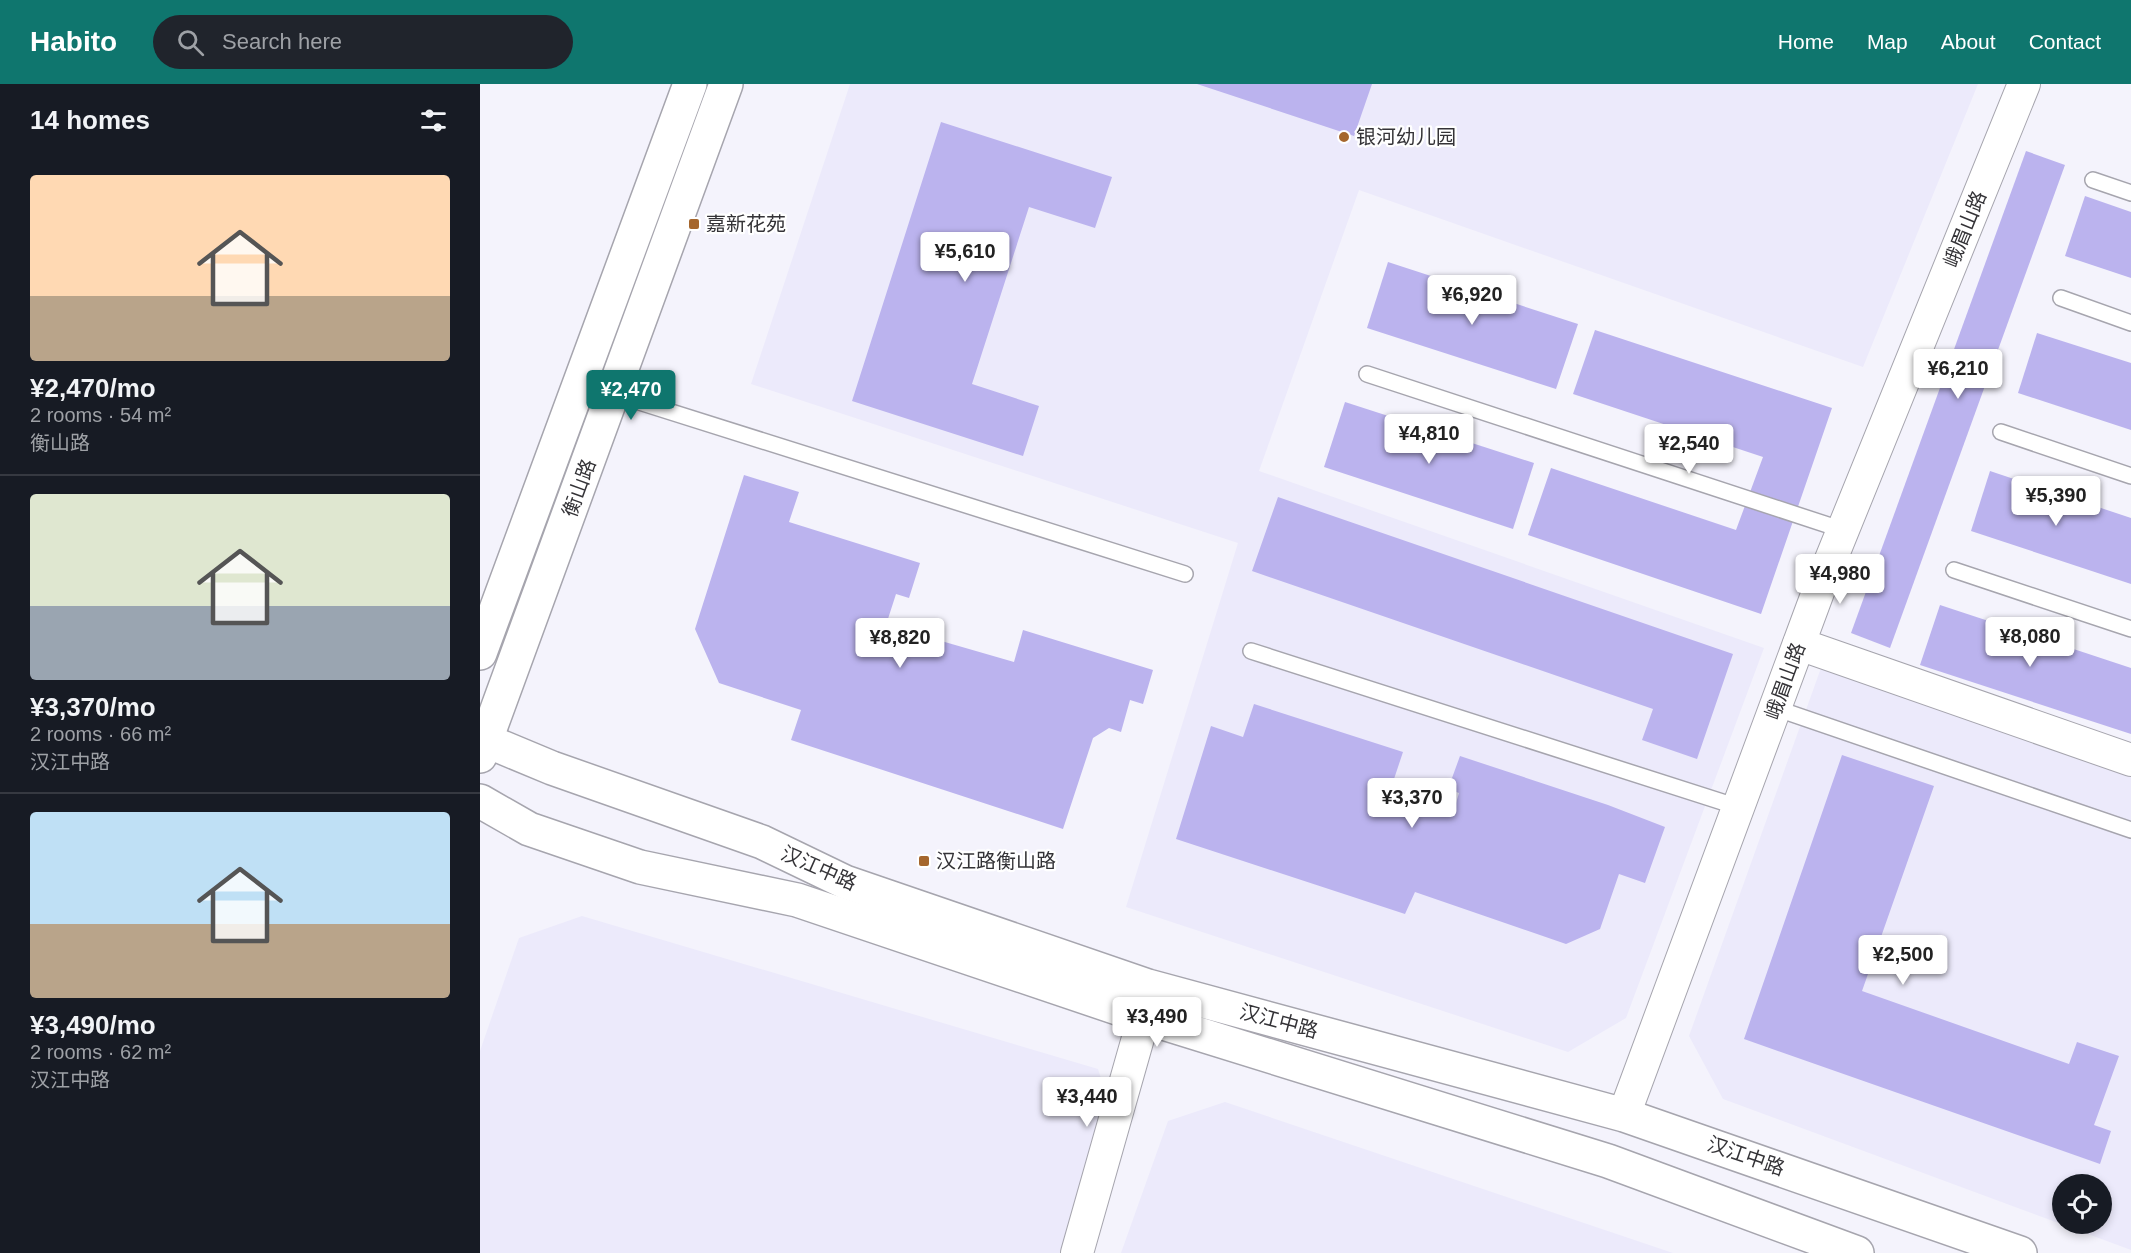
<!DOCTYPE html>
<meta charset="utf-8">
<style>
:root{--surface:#171b24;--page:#20242c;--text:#f1f3f6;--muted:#9ea1a6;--line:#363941;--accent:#0f766e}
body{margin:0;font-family:Arial,"Noto Sans SC",sans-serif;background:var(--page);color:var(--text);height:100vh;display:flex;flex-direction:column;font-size:22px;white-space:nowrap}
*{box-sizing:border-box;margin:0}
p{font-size:20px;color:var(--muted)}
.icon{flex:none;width:33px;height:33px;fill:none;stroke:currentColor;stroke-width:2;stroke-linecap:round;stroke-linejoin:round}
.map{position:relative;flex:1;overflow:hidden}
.drawer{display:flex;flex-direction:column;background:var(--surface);width:480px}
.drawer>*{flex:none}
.buttons{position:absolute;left:1572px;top:1090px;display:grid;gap:12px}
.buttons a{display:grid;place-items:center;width:60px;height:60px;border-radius:50%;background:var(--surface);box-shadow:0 3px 9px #0003;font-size:30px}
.price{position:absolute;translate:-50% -51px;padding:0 14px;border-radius:6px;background:#fff;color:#222;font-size:20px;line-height:39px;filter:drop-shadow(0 2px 3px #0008)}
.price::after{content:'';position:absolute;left:50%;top:36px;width:18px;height:14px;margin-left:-9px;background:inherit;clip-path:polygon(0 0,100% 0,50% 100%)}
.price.current{background:var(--accent);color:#fff}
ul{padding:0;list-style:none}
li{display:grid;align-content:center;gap:12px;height:318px;padding:0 30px}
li+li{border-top:2px solid var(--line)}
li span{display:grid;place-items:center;height:186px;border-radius:6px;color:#555}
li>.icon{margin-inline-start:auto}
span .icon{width:108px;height:108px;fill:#fffc;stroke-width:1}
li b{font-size:26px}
h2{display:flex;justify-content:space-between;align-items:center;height:72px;padding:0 30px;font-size:26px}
header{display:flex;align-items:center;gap:36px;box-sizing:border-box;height:84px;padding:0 30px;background:var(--accent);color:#fff}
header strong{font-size:28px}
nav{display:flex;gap:33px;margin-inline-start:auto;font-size:21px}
.search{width:420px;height:54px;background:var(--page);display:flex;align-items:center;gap:15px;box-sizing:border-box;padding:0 21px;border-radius:33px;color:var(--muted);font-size:22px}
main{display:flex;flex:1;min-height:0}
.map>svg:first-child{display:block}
.built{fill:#eceafb;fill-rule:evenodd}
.building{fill:#bbb3ee}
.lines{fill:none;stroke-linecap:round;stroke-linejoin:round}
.service-casing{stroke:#a6a5ae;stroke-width:18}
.minor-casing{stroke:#a6a5ae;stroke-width:34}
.tertiary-casing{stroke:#a6a5ae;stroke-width:36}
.secondary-casing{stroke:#a6a5ae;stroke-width:36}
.service{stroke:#fff;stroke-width:15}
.minor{stroke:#fff;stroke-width:32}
.tertiary{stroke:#fff;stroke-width:33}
.secondary{stroke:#fff;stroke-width:33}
.poi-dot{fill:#a5662d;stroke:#fff;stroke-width:2}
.labels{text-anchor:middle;stroke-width:4.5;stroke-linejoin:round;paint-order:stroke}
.poi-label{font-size:20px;fill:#343337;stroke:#fff;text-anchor:start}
.street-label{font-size:20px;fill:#343337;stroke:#fff}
</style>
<header>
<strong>Habito</strong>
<div class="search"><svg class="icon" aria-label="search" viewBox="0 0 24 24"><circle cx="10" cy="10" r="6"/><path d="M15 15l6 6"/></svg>Search here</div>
<nav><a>Home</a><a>Map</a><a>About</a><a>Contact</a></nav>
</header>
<main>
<section class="drawer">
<h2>14 homes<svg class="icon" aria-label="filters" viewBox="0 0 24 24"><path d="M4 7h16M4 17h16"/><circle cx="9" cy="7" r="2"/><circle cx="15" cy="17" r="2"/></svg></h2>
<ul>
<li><span style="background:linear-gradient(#ffd9b3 65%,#b9a48a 0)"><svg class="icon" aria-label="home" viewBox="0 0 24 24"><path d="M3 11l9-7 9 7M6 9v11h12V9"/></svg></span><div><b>¥2,470/mo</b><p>2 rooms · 54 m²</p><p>衡山路</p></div></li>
<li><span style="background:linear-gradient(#dfe7d0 60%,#9aa5b1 0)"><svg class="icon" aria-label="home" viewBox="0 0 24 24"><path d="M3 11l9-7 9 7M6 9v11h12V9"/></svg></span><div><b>¥3,370/mo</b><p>2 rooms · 66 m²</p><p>汉江中路</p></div></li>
<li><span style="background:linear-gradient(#bfe0f5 60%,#b9a48a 0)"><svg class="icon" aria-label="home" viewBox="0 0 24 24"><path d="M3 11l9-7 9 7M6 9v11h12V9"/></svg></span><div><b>¥3,490/mo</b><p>2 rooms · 62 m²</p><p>汉江中路</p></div></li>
</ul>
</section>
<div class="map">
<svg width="1651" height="1169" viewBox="0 0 1651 1169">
<rect width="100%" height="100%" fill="#f4f3fc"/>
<g class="built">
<polygon points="370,0 1498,0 1383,283 879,106 779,387 1284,564 1146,934 1088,968 646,823 758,459 271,300"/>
<path d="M1341,584L1651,689V1166L1243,1015L1209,952ZM1582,1101H1622V1140H1582Z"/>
<polygon points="102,832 618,985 631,1026 583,1169 0,1169 0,967 39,854"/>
<polygon points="745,1018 1193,1169 641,1169 688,1037"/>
</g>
<g class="building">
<polygon points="717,0 892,0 874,52"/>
<polygon points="461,38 632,93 615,144 549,123 492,300 559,322 543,372 372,317"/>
<polygon points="1546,67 1585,81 1410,564 1371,549"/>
<polygon points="1605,112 1651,128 1651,194 1585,172"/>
<polygon points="908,178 1098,240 1076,305 887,244"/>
<polygon points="1115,246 1352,324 1281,530 1048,451 1071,384 1256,446 1283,373 1093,310"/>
<polygon points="1557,249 1651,279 1651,346 1538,309"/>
<polygon points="865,318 1054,379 1033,445 844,383"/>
<polygon points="1510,387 1651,434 1651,500 1491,447"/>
<polygon points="264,391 319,408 309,438 440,479 429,514 416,510 406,541 534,578 543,546 673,586 663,620 650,616 641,648 629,644 613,654 583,745 311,656 321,626 239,599 215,545"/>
<polygon points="798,413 1253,570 1217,675 1162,656 1173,625 772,487"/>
<polygon points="1460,521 1651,584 1651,650 1440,581"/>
<polygon points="774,620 923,668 911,704 974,726 979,709 968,705 980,672 1128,721 1185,743 1165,799 1139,790 1120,845 1086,860 935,808 925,830 696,755 731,642 763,653"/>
<polygon points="1362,671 1454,702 1382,907 1589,980 1597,958 1639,972 1614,1041 1631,1047 1620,1080 1264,955"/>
</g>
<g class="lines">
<g class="service-casing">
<g id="service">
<polyline points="1613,96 1651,109"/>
<polyline points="1581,214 1651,239"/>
<polyline points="887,290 1363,446"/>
<polyline points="134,310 705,490"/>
<polyline points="1521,348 1651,392"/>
<polyline points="1474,486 1651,545"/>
<polyline points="771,567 1258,723"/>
<polyline points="1295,624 1651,746"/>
</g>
</g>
<g class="minor-casing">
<g id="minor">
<polyline points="1319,560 1651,676"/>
<polyline points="1144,1031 1341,500 1544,0"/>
<polyline points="597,1169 664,933"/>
</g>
</g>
<g class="tertiary-casing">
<g id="tertiary">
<polyline points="0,569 210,0"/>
<polyline points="0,672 246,0"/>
</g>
</g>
<g class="secondary-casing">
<g id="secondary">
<polyline points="0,654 72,684 282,758 365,798 668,902 1144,1031 1540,1169"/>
<polyline points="0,717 49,745 160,783 317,816 664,933 1128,1077 1377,1169"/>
</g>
</g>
<use href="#service" class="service"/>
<use href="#minor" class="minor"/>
<use href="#tertiary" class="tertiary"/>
<use href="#secondary" class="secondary"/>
</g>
<g class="poi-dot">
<circle cx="864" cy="53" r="6"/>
<rect x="208" y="134" width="12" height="12" rx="3"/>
<rect x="438" y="771" width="12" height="12" rx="3"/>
</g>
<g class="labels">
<g class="poi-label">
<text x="876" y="60">银河幼儿园</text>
<text x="226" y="147">嘉新花苑</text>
<text x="456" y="784">汉江路衡山路</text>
</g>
<g class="street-label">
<text transform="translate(1485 145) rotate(-68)" y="7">峨眉山路</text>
<text transform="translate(99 404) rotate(-70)" y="7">衡山路</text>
<text transform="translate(1305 597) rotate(-70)" y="7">峨眉山路</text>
<text transform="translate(339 784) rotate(24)" y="7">汉江中路</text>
<text transform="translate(799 937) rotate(15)" y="7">汉江中路</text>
<text transform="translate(1266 1072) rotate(19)" y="7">汉江中路</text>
</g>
</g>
</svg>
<div class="buttons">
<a><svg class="icon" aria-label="locate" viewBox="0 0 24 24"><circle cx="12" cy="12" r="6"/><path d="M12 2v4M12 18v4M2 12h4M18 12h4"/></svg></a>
</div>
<b class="price" style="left:485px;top:199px">¥5,610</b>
<b class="price" style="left:992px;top:242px">¥6,920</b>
<b class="price" style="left:1478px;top:316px">¥6,210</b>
<b class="price current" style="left:151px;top:337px">¥2,470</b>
<b class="price" style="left:949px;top:381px">¥4,810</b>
<b class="price" style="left:1209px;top:391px">¥2,540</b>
<b class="price" style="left:1576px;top:443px">¥5,390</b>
<b class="price" style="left:1360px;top:521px">¥4,980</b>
<b class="price" style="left:1550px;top:584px">¥8,080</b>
<b class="price" style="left:420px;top:585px">¥8,820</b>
<b class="price" style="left:932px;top:745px">¥3,370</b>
<b class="price" style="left:1423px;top:902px">¥2,500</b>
<b class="price" style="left:677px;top:964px">¥3,490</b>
<b class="price" style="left:607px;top:1044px">¥3,440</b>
</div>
</main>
